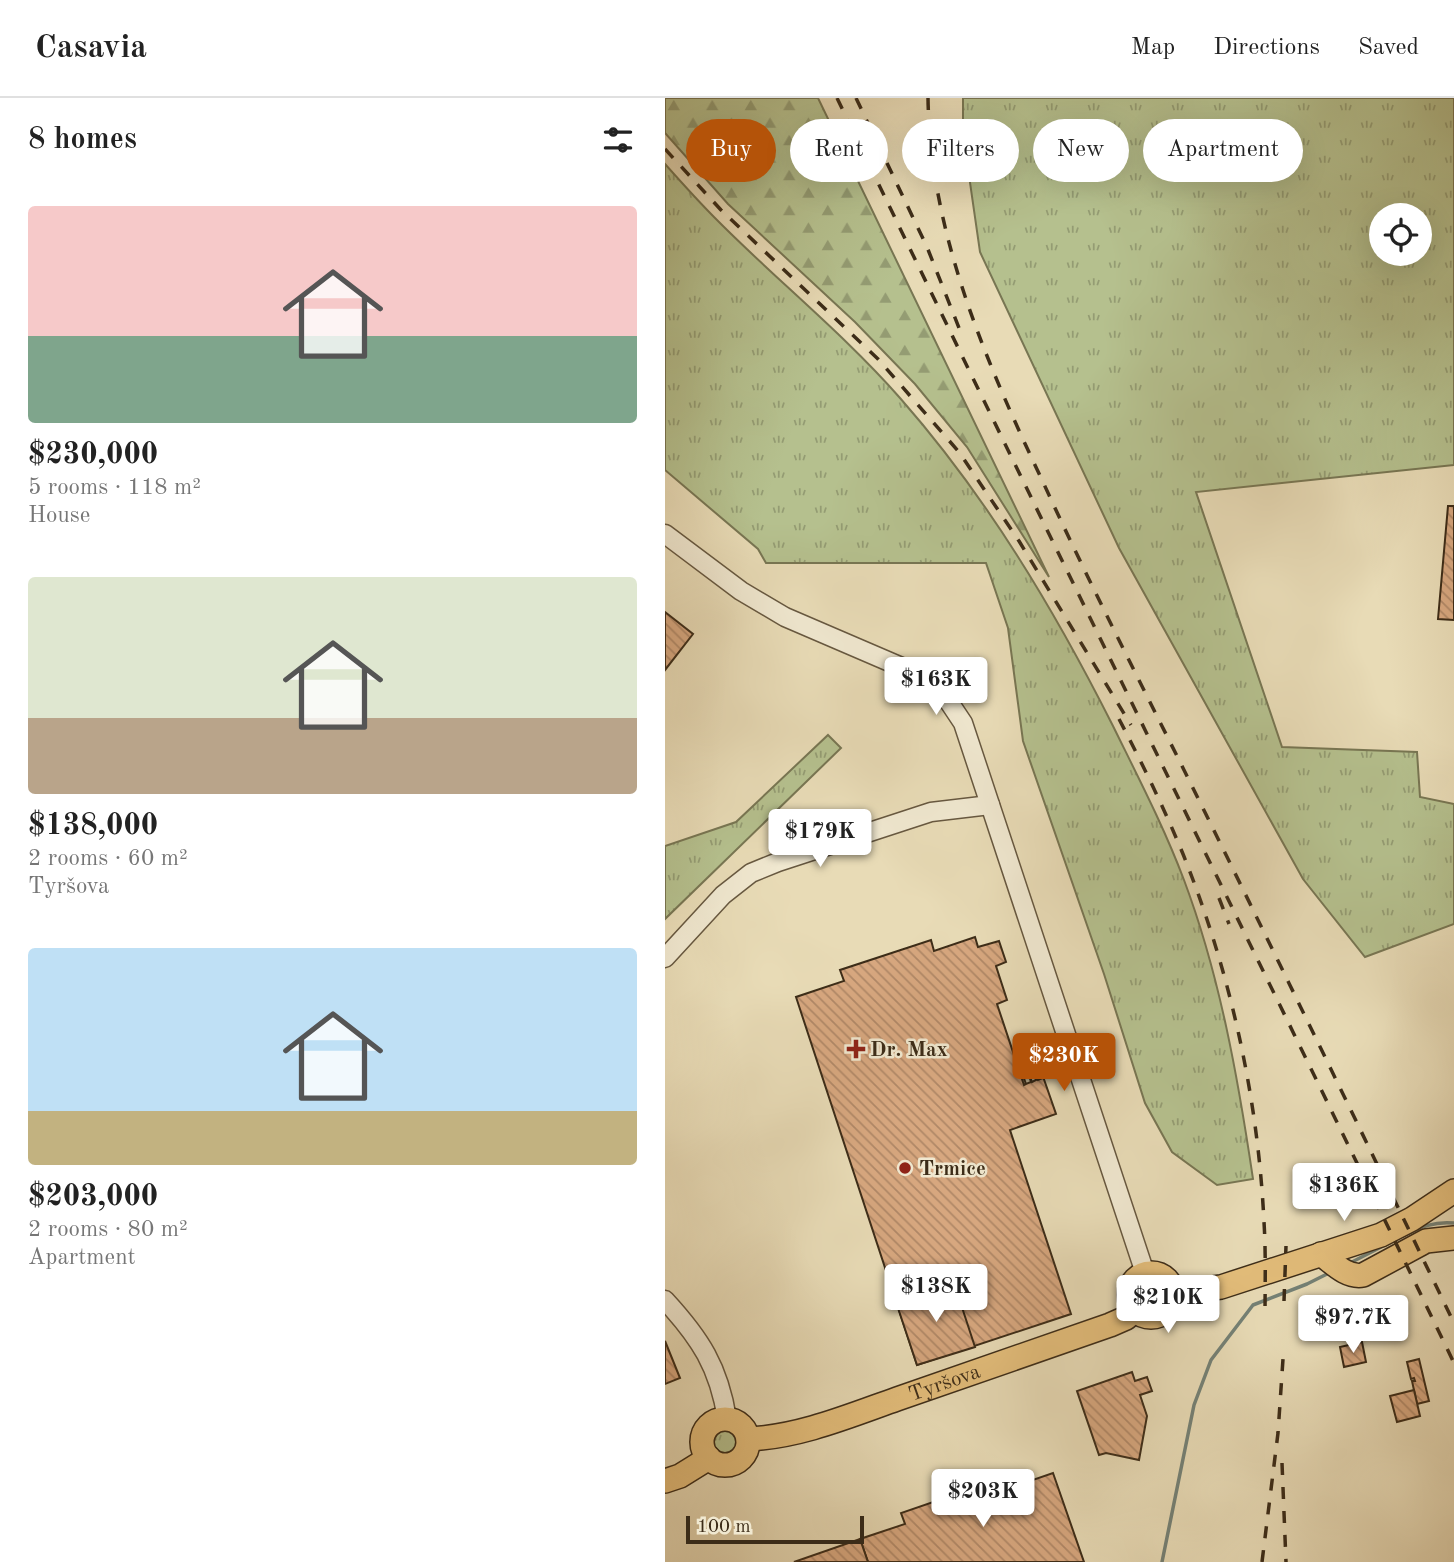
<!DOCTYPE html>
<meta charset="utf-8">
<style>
:root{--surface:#fff;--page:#f2f2f2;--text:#222;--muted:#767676;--line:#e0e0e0;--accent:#b45309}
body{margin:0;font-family:"Old Standard TT",serif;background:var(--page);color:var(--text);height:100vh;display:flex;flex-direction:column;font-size:26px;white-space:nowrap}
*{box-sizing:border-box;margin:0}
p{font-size:23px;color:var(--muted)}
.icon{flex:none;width:38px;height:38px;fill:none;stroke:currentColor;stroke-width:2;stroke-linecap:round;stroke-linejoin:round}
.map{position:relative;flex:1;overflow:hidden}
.drawer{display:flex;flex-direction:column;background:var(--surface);width:665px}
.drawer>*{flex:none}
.banner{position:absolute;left:21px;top:21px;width:662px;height:63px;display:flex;gap:14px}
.tools{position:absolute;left:704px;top:105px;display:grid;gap:14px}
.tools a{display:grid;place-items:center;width:63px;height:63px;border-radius:50%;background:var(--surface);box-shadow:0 7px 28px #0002;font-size:35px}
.scale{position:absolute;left:21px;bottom:18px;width:178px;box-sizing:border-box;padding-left:7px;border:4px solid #3c2c18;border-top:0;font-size:19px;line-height:24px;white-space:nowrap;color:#3c2c18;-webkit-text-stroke:5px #f0e8d0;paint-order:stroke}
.price{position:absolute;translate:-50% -60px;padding:0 16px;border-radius:7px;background:#fff;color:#222;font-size:23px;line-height:46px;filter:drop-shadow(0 2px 4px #0008)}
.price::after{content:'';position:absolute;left:50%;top:42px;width:21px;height:16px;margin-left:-10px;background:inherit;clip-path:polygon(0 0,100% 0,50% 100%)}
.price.selected{background:var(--accent);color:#fff}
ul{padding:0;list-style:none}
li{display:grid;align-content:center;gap:14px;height:371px;padding:0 28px}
li span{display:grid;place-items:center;height:217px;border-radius:7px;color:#555}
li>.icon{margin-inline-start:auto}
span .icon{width:126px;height:126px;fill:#fffc;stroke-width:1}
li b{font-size:30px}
h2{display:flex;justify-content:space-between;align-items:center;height:84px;padding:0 28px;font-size:30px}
.pill{padding:0 24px;border-radius:32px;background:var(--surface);box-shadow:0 7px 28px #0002;font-size:24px;line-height:63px}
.pill.selected{background:var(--accent);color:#fff}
header{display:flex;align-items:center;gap:42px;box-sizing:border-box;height:98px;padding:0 35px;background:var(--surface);border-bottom:2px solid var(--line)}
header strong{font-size:33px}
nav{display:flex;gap:38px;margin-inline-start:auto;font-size:24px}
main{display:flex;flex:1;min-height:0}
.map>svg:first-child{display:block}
.grass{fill:url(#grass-tufts);stroke:#787653;stroke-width:2;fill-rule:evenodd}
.forest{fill:url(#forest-firs);stroke:#787653;stroke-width:2}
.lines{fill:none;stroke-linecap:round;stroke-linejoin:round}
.stream{stroke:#748176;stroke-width:3.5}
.building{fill:url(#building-back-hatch);stroke:#3c2c18;stroke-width:2}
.minor-casing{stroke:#675840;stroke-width:21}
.major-casing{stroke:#3c2c18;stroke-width:26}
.minor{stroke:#f0e8d0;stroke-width:18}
.major{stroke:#e4be7b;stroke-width:23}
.rail{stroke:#3c2c18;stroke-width:3.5;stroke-dasharray:12 12;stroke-linecap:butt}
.poi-dot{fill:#8f2418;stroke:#f0e8d0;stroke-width:2.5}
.labels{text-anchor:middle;stroke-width:5;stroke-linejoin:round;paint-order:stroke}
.poi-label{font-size:21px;font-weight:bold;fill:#3c2c18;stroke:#f0e8d0;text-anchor:start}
.street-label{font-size:21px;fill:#3c2c18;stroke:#f0e8d0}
</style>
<header>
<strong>Casavia</strong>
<nav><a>Map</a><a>Directions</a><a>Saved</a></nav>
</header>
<main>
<section class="drawer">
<h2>8 homes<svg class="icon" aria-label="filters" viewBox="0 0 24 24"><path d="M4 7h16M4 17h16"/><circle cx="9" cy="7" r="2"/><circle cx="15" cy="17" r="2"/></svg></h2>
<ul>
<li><span style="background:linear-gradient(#f6c9c9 60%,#7fa58c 0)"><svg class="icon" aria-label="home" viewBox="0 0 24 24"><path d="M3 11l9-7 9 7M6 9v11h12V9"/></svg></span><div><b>$230,000</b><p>5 rooms · 118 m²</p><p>House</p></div></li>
<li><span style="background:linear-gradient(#dfe7d0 65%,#b9a48a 0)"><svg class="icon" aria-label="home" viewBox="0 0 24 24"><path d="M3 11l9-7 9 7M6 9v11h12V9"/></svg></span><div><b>$138,000</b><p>2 rooms · 60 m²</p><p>Tyršova</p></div></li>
<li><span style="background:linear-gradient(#bfe0f5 75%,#c2b280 0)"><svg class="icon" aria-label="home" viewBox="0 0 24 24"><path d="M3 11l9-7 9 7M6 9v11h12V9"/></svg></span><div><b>$203,000</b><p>2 rooms · 80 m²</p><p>Apartment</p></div></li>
</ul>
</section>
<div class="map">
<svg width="789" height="1464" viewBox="0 0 789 1464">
<defs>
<pattern id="grass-tufts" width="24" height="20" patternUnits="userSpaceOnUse" patternTransform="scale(1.75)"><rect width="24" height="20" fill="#b5c08e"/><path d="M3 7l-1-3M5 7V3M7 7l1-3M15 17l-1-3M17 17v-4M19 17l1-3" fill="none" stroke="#949c73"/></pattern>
<pattern id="forest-firs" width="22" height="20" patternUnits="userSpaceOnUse" patternTransform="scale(1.75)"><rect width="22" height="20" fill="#b5c08e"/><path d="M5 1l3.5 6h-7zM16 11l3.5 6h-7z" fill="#949c73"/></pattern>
<pattern id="building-back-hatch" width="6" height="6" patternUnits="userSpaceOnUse" patternTransform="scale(1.75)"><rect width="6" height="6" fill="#d7a77f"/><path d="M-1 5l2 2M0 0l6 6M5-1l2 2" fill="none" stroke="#b08867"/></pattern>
</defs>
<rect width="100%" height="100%" fill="#e8dbb6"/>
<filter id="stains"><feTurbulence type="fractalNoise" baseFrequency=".00286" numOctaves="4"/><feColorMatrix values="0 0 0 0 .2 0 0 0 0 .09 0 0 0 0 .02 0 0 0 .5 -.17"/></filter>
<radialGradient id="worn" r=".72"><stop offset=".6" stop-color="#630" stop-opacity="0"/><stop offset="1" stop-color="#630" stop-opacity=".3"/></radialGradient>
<g class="grass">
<path d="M298,0H789V367L531,394L617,649L752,654L755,699L789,706V826L700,859L638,781L454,450L315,154L298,36ZM716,117H754V156H716Z"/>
<path d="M0,66C16,84 32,102 49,119C110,181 178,235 235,300C322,399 389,511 448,628C473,679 499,729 519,782C555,878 573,980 588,1081L552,1087L507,1054L480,1005L439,876L358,643L343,530L321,465H101L93,451L0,372Z"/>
<polygon points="163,637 176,650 0,821 0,748 71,724"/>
<circle cx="60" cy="1344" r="15"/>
</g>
<polygon class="forest" points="0,0 153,0 384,479 302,349 250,286 190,224 63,106 0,35"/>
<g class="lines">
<g class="stream">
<path d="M738,1138C756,1129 769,1123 789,1125"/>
<polyline points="685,1165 722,1146"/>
<polyline points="497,1464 529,1307 546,1262 588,1207 642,1186 666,1174"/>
</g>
</g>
<g class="building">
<polygon points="783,408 789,408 789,522 773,521"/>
<polygon points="0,514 28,536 0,572"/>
<polygon points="310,839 313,849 334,843 341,864 331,868 342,902 332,906 359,987 361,986 356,972 361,986 366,984 362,971 367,984 371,982 368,969 373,982 378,980 374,967 391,1016 345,1032 406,1216 252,1267 131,899 179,883 175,872 266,842 269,853"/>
<polygon points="289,1185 310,1249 252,1267 231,1204"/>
<polygon points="0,1243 15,1280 0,1286"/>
<polygon points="697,1244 701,1264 679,1269 675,1249"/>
<polygon points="754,1261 764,1303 752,1306 747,1283 750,1283 749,1280 746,1281 742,1264"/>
<polygon points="467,1274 470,1283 482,1279 487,1293 475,1297 482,1318 474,1362 441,1355 434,1357 412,1293"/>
<polygon points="749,1292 755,1318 732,1324 725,1298"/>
<polygon points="388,1375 419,1464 203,1464 195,1441 240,1426 236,1415 306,1391 310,1402"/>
<polygon points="195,1441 203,1464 129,1464"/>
</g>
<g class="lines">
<g class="minor-casing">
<g id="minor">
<polyline points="0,436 76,493 120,519 255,577 278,595 298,625 480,1175"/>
<polyline points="0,860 58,797 86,775 113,764 266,714 325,707"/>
<path d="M0,1202C35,1240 54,1269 62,1321"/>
</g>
</g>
<g class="major-casing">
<g id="major">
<path d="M656,1156C668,1165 682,1180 698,1177L761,1143L789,1140"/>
<circle cx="486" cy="1197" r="22"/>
<polyline points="508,1195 556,1189 716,1137 747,1121 789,1093"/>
<circle cx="60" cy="1344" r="23"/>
<path id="s1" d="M83,1341C134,1339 184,1318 232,1301C303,1276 374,1251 445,1227L461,1220L470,1212"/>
<polyline points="0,1383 15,1378 44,1360"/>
</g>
</g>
<use href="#minor" class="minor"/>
<use href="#major" class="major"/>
<g class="rail">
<path d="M172,0C376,423 585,843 789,1265"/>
<polyline points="191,0 262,149 298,240"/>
<path d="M263,0C265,135 321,264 378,384C421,478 468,570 514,662C607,849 698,1037 789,1225"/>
<polyline points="0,51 56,112 213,261 294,354 354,443 466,627"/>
<path d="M454,621C477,665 499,710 518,756C565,873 593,999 599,1124C601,1156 600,1188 600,1220"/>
<polyline points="554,800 564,826"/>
<polyline points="619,1203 621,1148"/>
<polyline points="617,1365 621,1464"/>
<polyline points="597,1464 613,1335 618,1261"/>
</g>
</g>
<g class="poi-dot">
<path d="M187.5 940.5h7v7h7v7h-7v7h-7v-7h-7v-7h7z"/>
<circle cx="240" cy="1070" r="7"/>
</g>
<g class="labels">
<g class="poi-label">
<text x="205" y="958">Dr. Max</text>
<text x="254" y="1077">Trmice</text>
</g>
<g class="street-label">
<text dy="7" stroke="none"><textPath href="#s1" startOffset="205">Tyršova</textPath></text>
</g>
</g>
<rect width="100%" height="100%" filter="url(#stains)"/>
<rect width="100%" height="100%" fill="url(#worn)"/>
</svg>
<div class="tools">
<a><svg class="icon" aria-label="locate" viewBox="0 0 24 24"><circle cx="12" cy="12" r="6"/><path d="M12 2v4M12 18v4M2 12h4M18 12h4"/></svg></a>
</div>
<div class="scale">100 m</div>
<b class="price" style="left:271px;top:619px">$163K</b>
<b class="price" style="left:155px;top:771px">$179K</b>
<b class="price selected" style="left:399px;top:995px">$230K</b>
<b class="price" style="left:679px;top:1125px">$136K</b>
<b class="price" style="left:271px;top:1226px">$138K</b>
<b class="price" style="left:503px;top:1237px">$210K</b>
<b class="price" style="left:688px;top:1257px">$97.7K</b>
<b class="price" style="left:318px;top:1431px">$203K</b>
<div class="banner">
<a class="pill selected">Buy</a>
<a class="pill">Rent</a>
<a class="pill">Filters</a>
<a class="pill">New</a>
<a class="pill">Apartment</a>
</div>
</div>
</main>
